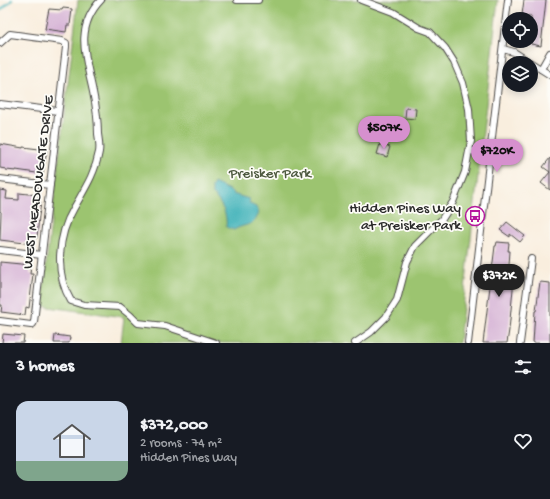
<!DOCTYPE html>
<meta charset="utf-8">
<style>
:root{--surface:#171b24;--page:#242831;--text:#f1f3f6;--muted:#9ea1a6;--line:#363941;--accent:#d690ce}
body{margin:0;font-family:"Gochi Hand",sans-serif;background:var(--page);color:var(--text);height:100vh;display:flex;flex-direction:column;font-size:15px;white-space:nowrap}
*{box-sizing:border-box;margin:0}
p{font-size:13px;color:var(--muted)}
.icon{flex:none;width:22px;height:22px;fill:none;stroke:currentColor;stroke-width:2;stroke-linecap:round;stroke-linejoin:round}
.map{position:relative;height:343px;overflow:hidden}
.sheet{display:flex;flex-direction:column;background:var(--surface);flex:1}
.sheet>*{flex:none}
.tools{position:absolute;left:502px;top:12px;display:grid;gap:8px}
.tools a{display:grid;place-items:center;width:36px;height:36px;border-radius:50%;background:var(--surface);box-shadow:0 2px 10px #0003;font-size:20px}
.price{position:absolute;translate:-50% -34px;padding:0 9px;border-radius:14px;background:var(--accent);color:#111;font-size:13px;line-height:26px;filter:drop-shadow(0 1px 2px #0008)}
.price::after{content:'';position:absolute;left:50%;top:24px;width:12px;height:9px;margin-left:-6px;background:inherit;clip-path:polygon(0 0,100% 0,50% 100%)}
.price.selected{background:#222;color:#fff}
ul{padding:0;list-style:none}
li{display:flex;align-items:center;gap:12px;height:100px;padding:0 16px}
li+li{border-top:1px solid var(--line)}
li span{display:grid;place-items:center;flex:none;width:112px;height:80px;border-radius:12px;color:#555}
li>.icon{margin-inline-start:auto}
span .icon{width:48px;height:48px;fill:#fffc;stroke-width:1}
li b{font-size:17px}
h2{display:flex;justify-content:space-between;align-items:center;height:48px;padding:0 16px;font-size:17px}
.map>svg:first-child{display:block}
.green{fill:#9cc46f;stroke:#64784d}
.water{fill:#42b3ba;stroke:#366f72}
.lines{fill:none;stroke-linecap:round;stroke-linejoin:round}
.stream{stroke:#42b3ba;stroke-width:2}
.building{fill:#d6b3d5}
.street-casing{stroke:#4a4846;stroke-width:8}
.street{stroke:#fff;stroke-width:6}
.labels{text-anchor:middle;stroke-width:3.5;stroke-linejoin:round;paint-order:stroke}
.park-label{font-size:15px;fill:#4d593f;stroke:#fdfcf7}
.street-label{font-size:15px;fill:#2b2b2b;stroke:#fdfcf7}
.poi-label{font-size:15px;fill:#2b2b2b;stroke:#fdfcf7;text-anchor:end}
</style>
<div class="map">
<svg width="550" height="343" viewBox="0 0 550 343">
<rect width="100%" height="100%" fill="#fdfcf7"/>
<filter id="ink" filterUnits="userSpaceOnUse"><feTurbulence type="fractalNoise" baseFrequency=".025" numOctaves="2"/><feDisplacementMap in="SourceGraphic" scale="8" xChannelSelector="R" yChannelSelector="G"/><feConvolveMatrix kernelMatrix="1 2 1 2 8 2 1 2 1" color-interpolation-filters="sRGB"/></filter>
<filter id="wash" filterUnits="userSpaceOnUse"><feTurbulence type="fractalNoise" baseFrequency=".012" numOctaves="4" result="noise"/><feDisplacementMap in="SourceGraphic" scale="16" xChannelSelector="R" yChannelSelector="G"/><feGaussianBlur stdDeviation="0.9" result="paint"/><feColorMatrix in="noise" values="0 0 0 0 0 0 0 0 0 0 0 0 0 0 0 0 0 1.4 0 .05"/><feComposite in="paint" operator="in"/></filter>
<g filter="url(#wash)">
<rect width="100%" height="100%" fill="#f9eede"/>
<polygon class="green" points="78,0 498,0 459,343 121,343 124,317 41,306"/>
<path class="water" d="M214,183L229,190L233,194L249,199L250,204L256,207L259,213C253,228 245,223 234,230L226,227C228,214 221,203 212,193V187Z"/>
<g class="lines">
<polyline class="stream" points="0,11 12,0"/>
</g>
<g id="blocks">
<g class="building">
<polygon points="524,0 546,0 541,46 531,44 531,16 522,15"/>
<polygon points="63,8 72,9 70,25 67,25 66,32 45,29 49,9 62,10"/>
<polygon points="406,108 416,109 415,119 405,118"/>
<polygon points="0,144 23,148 23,147 47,150 43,174 16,170 16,171 6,170 6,169 0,168"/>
<polygon points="380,144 390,147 387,157 377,154"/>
<polygon points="550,158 550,172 543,167"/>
<polygon points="550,172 550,190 541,183"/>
<polygon points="0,190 7,191 6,199 19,200 19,193 38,195 37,203 41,203 39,216 37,238 33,238 33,244 0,240 1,212 0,211"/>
<polygon points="507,222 525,236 520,242 510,234 510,237 500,230"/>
<polygon points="497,242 509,243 508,251 510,251 508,279 514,279 509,330 507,343 483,343 495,246 496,246"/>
<polygon points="0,262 31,265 30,274 33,274 29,308 26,307 25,315 1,312 2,305 0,305"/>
<polygon points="540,282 550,283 550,343 533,343 535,311 536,311"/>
<polygon points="3,334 24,336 23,343 2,343"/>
<polygon points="55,335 70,337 69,343 54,343"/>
</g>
</g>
</g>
<g filter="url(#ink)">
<use href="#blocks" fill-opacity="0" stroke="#4a4846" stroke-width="1"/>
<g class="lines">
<g class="street-casing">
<g id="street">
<path d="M101,0C74,28 86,58 93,92C96,106 98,120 98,134C99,140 100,147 99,152C95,174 84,190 74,208C58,235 54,273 71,301L84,305L120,307L130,315L138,323L165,326L216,343"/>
<polyline points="237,0 258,0"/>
<polyline points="0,43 10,34 62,41 66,43 66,47 34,322 33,324 31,325 0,321"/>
<polyline points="503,49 514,52 550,75"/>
<polyline points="541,69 550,53"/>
<polyline points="0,104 58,111"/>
<polyline points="470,151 491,154"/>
<polyline points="0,179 50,185"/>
<polyline points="0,250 42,255"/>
<polyline points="355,343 371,332 386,317 397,300 407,262 415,246 442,219 453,202 465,172 471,141 469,109 463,83 454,62 445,48 430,32 419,28 393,12 361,0"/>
<polyline points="468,343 508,0"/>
<polyline points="520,343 531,259"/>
</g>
</g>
<use href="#street" class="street"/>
</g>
</g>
<defs>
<g id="bus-ring" transform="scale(1)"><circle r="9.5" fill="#fdfcf7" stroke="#b5179e" stroke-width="1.5"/><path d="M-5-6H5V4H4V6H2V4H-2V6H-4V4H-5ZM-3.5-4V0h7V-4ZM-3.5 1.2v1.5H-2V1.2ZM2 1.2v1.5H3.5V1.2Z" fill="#b5179e"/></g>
</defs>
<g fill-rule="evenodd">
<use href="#bus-ring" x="475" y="216"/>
</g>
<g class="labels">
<g class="park-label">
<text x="270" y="177">Preisker Park</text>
</g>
<g class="street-label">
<text transform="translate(37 182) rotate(-83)" y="5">WEST MEADOWGATE DRIVE</text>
</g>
<g class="poi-label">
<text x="461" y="212">Hidden Pines Way<tspan x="461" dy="17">at Preisker Park</tspan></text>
</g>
</g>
</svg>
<div class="tools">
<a><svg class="icon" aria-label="locate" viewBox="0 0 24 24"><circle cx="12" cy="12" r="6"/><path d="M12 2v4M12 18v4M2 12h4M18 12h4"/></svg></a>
<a><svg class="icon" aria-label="layers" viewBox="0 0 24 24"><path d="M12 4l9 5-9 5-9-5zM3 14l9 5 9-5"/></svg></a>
</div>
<b class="price" style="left:384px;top:150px">$507K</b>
<b class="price" style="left:497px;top:173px">$720K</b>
<b class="price selected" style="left:499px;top:298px">$372K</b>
</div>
<section class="sheet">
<h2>3 homes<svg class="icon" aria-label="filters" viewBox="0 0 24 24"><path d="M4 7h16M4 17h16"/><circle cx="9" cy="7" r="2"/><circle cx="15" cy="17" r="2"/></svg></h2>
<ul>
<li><span style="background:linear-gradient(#c9d6e8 75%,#7fa58c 0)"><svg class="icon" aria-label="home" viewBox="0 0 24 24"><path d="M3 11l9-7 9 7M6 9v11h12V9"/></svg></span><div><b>$372,000</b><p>2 rooms · 74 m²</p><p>Hidden Pines Way</p></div><svg class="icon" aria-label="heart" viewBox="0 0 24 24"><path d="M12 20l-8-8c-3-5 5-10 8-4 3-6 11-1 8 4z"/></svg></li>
</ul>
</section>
